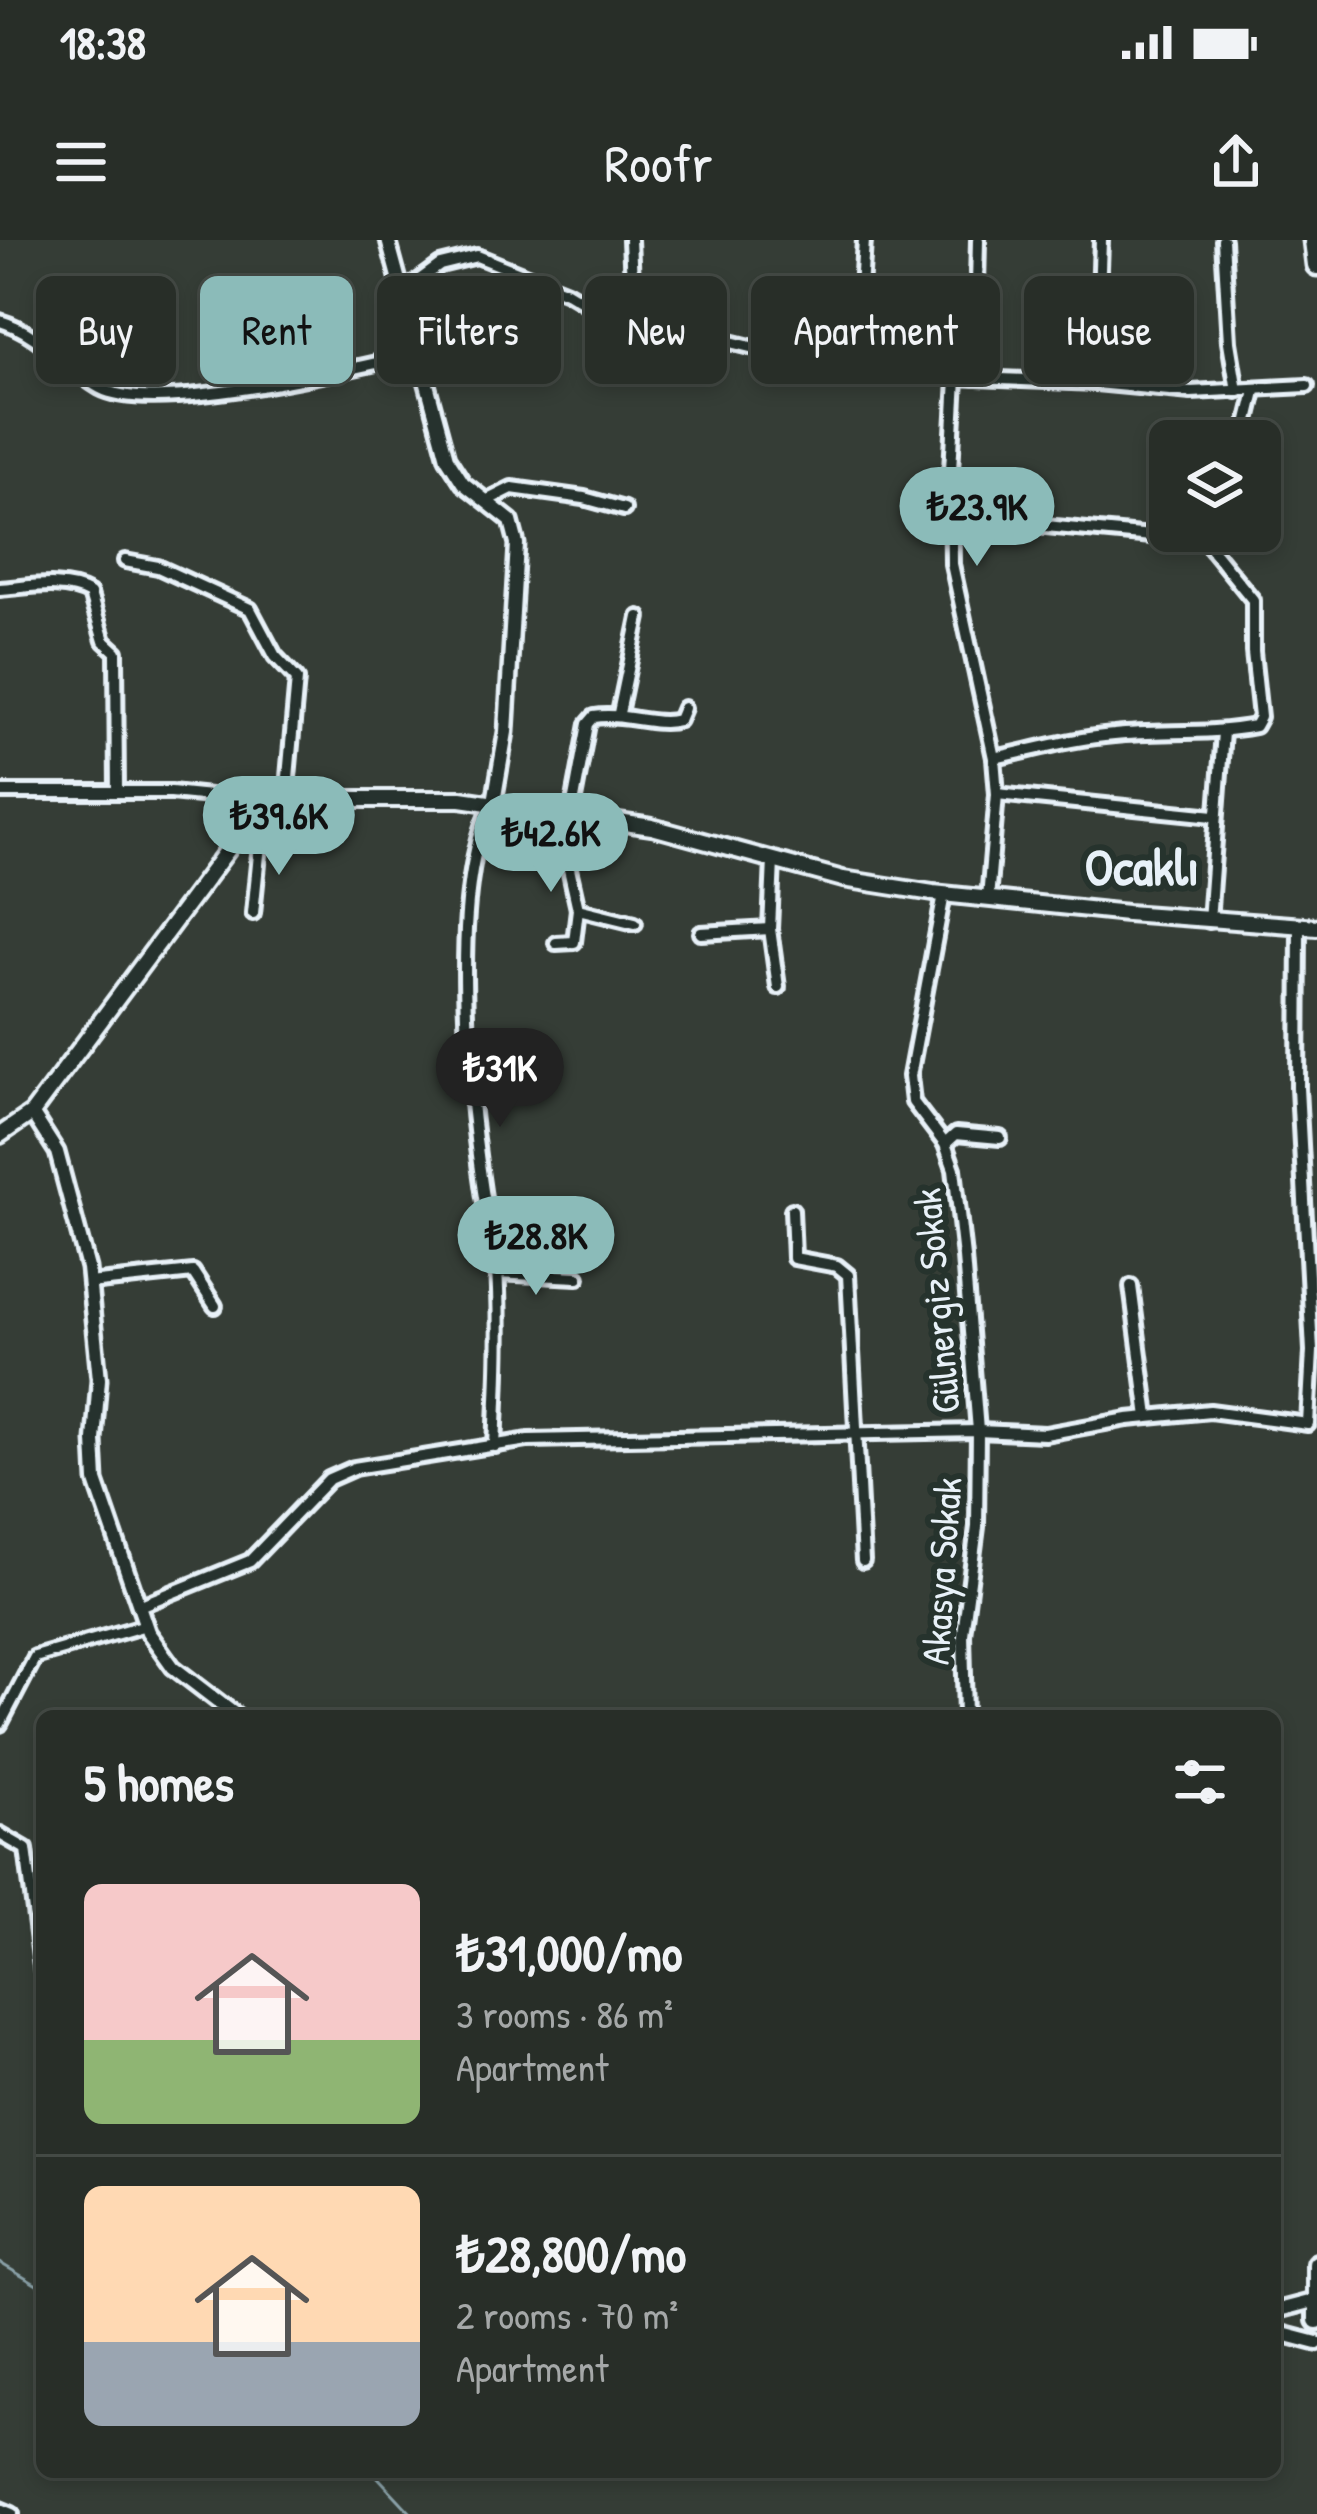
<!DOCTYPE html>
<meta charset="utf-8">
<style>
:root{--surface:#282e28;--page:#343a34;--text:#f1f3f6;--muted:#a5a8a8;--line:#444a45;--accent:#8bbbb9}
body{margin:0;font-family:"Patrick Hand",sans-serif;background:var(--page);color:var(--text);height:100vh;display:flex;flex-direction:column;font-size:45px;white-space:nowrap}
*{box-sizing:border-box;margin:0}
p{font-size:39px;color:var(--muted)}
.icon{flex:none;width:66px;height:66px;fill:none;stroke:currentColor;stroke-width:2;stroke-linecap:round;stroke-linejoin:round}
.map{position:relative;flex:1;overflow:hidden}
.side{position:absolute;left:36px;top:1470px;width:1245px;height:768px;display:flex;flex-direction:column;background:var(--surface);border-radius:18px;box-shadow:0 6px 18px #0003,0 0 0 3px var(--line)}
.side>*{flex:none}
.banner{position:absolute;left:36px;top:36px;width:1245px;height:108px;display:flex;gap:24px}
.buttons{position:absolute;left:1149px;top:180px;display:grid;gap:24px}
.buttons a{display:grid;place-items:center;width:132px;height:132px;border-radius:18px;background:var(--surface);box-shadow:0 6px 18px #0003,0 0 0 3px var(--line);font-size:60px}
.price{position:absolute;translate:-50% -102px;padding:0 27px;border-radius:42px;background:var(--accent);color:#111;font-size:39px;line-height:78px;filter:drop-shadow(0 3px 6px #0008)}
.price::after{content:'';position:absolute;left:50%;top:72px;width:36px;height:27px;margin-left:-18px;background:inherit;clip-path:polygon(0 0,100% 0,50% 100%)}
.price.current{background:#222;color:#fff}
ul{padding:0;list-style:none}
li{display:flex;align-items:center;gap:36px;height:300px;padding:0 48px}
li+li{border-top:3px solid var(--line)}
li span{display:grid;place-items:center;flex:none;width:336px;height:240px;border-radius:18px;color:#555}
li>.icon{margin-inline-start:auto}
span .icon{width:144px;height:144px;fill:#fffc;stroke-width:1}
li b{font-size:51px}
h2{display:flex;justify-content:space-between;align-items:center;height:144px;padding:0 48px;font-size:51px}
.pill{padding:0 42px;border-radius:18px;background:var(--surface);box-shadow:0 6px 18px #0003,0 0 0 3px var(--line);font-size:42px;line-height:108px}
.pill.current{background:var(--accent);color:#111}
.status{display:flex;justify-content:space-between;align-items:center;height:84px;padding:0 60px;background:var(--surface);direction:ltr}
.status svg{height:33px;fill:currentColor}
header{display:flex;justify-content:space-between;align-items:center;height:156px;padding:0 48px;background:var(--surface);font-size:54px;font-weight:600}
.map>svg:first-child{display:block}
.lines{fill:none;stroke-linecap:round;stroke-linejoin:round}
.stream{stroke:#8aa1a8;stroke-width:3}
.minor-casing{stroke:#e8f1f8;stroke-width:20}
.tertiary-casing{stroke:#e8f1f8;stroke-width:21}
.secondary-casing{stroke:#e8f1f8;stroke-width:22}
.trunk-casing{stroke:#e8f1f8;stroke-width:26}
.motorway-casing{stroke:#e8f1f8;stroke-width:27}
.minor{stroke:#26332d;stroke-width:10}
.tertiary{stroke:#26332d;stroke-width:12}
.secondary{stroke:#26332d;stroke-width:14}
.trunk{stroke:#26332d;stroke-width:16}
.motorway{stroke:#26332d;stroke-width:18}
.labels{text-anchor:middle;stroke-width:12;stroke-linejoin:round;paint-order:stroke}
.street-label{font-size:39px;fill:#e8f1f8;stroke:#26332d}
.district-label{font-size:51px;font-weight:bold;fill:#e8f1f8;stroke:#26332d}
</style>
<div class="status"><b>18:38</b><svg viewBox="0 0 49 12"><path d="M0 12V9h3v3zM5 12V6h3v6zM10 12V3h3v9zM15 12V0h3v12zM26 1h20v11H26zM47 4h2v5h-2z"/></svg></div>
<header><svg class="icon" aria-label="menu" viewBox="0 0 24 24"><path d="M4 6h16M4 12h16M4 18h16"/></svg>Roofr<svg class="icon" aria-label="share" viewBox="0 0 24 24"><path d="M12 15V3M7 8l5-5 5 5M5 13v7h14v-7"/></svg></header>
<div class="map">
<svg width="1317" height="2274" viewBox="0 0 1317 2274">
<rect width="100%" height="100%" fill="#353d36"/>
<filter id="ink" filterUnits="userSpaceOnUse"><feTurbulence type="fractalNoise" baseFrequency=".00833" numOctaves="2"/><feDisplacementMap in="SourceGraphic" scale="24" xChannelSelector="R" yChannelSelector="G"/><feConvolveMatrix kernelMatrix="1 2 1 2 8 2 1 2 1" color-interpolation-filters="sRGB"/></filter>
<g filter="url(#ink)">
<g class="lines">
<g class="stream">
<polyline points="0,2023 42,2048"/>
<polyline points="373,2232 412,2274"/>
</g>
<g class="minor-casing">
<g id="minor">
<polyline points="630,0 634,86"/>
<polyline points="1223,0 1229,102 1237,151"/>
<polyline points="403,52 440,25 477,16 567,52 610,78 634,86 706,96 856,133 1096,143 1191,152 1307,146"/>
<path d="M0,81C41,93 66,129 100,148C153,177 357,128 419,113"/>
<polyline points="856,133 864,0"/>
<polyline points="956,138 951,230 952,324 994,518 997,554 988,659"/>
<polyline points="975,138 978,0"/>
<polyline points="1096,143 1101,0"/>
<polyline points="1243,201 1255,151"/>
<polyline points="488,260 512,248 584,258 624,269"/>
<path d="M950,277L1205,301L1253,360V412L1260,477L1255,486C1209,495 1161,490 1114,495C1074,498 1033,510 994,518"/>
<polyline points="125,321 158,327 250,369 275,416 297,439 286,559"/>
<path d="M0,349C28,347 65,339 90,354L104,401L116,412L117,552"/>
<polyline points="619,473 639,377"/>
<polyline points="0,552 171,552 278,563"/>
<polyline points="997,554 1214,576"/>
<path d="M494,562C446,643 469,858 483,951C486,972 494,993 496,1014C501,1078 498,1142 495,1206"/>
<polyline points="552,572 545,621 567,620 578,669 635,683"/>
<path d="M571,575L588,484L594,477C624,472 654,487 679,480L684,468"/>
<polyline points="773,620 770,689 778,747"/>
<polyline points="944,654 910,836 913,862 945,904 954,929 964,1017 978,1191 977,1287 963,1394 965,1476"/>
<polyline points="253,673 263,575"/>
<polyline points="1209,681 1223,492"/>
<polyline points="701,693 770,689"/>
<polyline points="556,703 574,702 578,669"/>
<polyline points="945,904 956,894 1000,898"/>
<polyline points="792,970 794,1018 837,1026 848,1035 863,1321"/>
<polyline points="496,1033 578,1037"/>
<polyline points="89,1043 193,1032 215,1066"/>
<polyline points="1131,1046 1148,1177"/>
<polyline points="139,1366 250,1321 329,1239 354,1228 528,1200 978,1191 1045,1194 1128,1179 1210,1171 1308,1184 1312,1111 1298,848 1299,686"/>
<polyline points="0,1484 35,1417 146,1385"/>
<polyline points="0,1594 26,1609 42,1733"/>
<polyline points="0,2269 12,2274"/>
</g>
</g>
<g class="tertiary-casing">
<g id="tertiary">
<polyline points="388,0 447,218 463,243 511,281 517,304 506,492 494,562"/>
<polyline points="32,873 57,912 88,1028 99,1139 94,1200 96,1241 148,1392 173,1427 237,1476"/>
<polyline points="1275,2071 1317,2060"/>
<polyline points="1275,2092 1317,2103"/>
</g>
</g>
<g class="secondary-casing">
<polyline id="secondary" points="0,895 32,873 244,588 286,559 461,559 652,587 843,639 933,653 1127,673 1317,687"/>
</g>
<g class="trunk-casing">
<polyline id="trunk" points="1317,2024 1317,2080"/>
</g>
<g class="motorway-casing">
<polyline id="motorway" points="1314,0 1317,25"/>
</g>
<use href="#minor" class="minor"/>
<use href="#tertiary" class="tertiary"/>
<use href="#secondary" class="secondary"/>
<use href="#trunk" class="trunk"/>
<use href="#motorway" class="motorway"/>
</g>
</g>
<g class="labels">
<g class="street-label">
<text transform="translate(936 1061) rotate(-95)" y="14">Gülnergiz Sokak</text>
<text transform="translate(941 1331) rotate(-86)" y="14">Akasya Sokak</text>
</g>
<g class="district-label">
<text x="1142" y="645">Ocaklı</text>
</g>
</g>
</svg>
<div class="buttons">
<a><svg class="icon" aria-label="layers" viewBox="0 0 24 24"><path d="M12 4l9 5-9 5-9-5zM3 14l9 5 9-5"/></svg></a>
</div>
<b class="price" style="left:977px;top:329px">₺23.9K</b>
<b class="price" style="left:279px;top:638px">₺39.6K</b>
<b class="price" style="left:551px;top:655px">₺42.6K</b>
<b class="price current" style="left:500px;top:890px">₺31K</b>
<b class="price" style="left:536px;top:1058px">₺28.8K</b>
<div class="banner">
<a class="pill">Buy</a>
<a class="pill current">Rent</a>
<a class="pill">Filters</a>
<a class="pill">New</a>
<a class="pill">Apartment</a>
<a class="pill">House</a>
</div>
<section class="side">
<h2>5 homes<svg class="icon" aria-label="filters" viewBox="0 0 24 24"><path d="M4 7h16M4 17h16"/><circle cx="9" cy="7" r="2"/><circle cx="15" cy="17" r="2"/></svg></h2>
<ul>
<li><span style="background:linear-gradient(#f6c9c9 65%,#8fb573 0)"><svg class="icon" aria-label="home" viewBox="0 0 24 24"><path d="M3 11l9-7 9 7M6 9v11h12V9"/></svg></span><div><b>₺31,000/mo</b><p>3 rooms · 86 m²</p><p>Apartment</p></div></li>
<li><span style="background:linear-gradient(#ffd9b3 65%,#9aa5b1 0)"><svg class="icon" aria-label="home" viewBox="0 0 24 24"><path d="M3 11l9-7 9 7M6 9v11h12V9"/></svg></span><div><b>₺28,800/mo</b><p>2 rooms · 70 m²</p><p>Apartment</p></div></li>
</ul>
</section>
</div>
